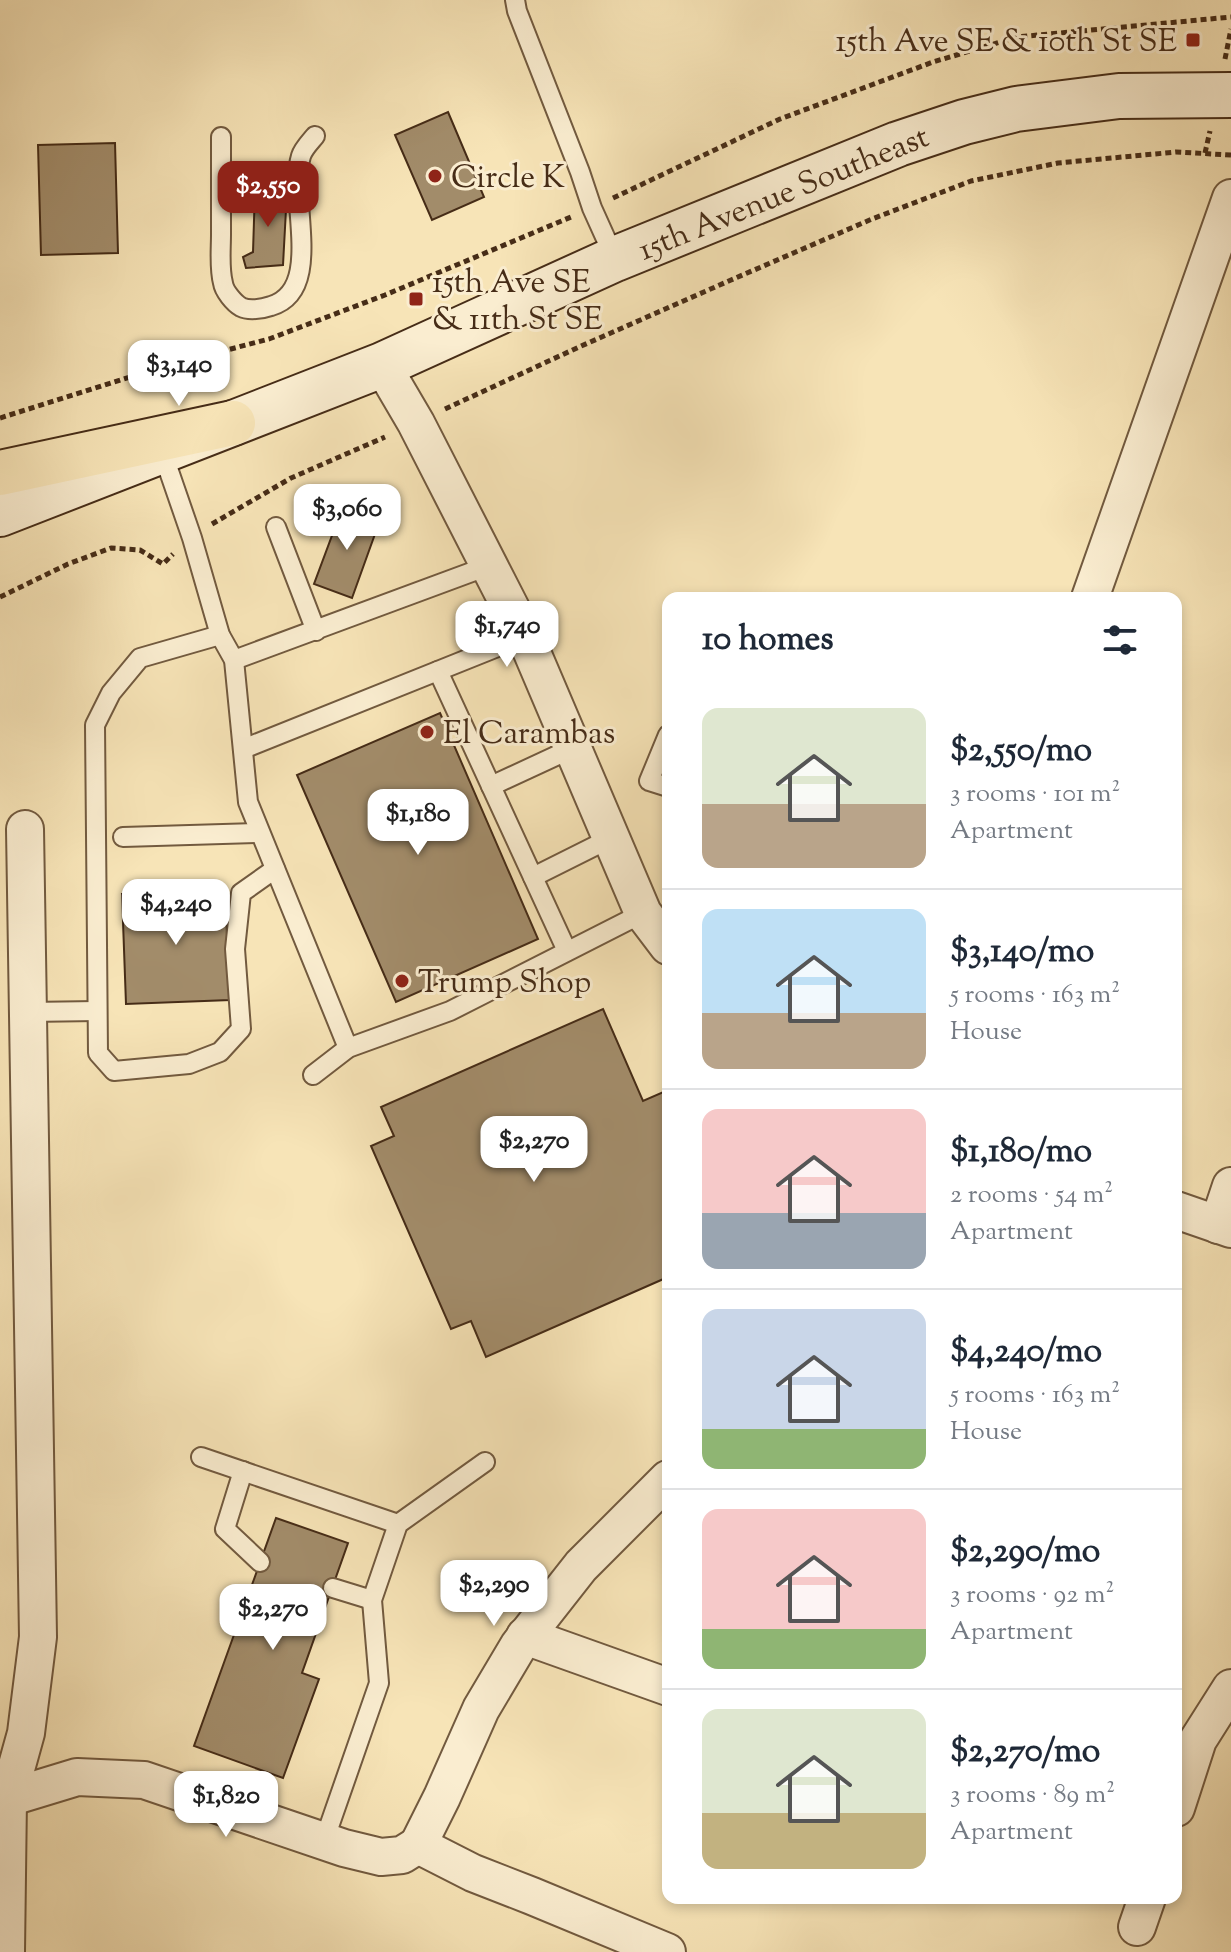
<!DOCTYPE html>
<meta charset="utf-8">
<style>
:root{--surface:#fff;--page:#f2f2f3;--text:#1f2937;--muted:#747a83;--line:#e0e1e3;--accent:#8f2418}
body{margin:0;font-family:"Sorts Mill Goudy",serif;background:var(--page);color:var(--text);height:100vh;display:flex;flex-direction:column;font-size:30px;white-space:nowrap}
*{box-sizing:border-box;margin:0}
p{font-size:26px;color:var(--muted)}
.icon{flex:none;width:44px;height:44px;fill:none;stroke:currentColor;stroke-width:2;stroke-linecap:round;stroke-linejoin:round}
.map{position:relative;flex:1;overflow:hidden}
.details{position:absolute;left:662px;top:592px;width:520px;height:1312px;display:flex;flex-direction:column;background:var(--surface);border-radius:16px;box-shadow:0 4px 12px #0003}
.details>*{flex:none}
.price{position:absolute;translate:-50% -68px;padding:0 18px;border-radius:16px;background:#fff;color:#222;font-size:26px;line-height:52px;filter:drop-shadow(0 2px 4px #0008)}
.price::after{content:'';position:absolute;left:50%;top:48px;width:24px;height:18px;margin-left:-12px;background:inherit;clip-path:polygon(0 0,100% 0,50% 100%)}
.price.on{background:var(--accent);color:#fff}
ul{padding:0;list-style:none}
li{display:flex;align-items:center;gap:24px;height:200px;padding:0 40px}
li+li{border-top:2px solid var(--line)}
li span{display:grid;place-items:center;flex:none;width:224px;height:160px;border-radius:16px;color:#555}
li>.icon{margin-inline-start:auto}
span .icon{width:96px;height:96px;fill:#fffc;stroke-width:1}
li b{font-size:34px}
h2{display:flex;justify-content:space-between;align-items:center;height:96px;padding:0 40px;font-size:34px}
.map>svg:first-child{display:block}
.building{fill:#a28c6a;stroke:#462c17;stroke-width:2}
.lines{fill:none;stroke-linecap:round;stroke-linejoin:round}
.lane-casing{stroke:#725a3f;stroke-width:22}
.street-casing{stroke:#725a3f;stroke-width:40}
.secondary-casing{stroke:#462c17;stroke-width:48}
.primary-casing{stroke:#462c17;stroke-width:48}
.path{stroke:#462c17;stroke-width:5;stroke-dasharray:6 4;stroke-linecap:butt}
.lane{stroke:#faedd0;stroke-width:18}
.street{stroke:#faedd0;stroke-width:36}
.secondary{stroke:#faedd0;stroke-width:44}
.primary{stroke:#f7e4b7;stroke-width:44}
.poi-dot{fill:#8f2418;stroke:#faedd0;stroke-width:3}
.labels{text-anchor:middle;stroke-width:6;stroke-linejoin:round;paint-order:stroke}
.poi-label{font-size:32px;fill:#462c17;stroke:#faedd0;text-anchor:start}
.street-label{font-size:32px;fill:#462c17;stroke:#faedd0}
</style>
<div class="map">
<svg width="1231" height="1952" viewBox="0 0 1231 1952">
<rect width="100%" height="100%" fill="#f7e4b7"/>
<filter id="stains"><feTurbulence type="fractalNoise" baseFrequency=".0025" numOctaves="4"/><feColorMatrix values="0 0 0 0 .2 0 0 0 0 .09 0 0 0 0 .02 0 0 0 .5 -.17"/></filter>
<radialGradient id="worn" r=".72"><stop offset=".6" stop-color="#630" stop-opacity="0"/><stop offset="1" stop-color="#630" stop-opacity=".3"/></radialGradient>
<g class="building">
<polygon points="448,112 484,197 432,220 395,135"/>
<polygon points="115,143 118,253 41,255 38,145"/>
<polygon points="255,189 287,191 283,265 246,268 243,257 253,252"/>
<polygon points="343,506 380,520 352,598 314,584"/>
<polygon points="440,713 538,939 396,1002 297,775"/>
<polygon points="225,890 230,1000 126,1004 122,894"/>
<polygon points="603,1009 643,1101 668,1090 668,1277 486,1357 471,1321 451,1329 371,1146 394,1136 381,1107"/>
<polygon points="276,1518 348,1543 302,1673 319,1679 283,1778 194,1746"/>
</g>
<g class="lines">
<g class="lane-casing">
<g id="lane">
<polyline points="515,0 517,11 580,172 592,208 615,259"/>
<path d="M221,137C221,169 221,202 221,234C221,250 219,268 223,283C224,291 234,303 241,307C249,311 262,309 271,306C325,290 288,198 301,156C303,149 310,142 315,136"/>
<polyline points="162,451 192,538 220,635 234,660 248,802 348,1048"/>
<polyline points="276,527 316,631"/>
<polyline points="220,635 140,658 111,693 95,725 98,1053 114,1071 189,1064 220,1052 241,1029 235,949 241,893 275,869"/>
<polyline points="234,660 488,566"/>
<polyline points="438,671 567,951"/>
<polyline points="668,735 649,781 668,787"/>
<polyline points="243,749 525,636"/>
<polyline points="491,786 573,748"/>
<polyline points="123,837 260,833"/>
<polyline points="533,877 611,838"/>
<polyline points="28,1012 97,1011"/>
<polyline points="313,1075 348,1048 450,1011 643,913"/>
<polyline points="201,1457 398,1524"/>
<polyline points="243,1471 225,1529 260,1562"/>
<polyline points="333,1588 372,1600"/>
<polyline points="324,1841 379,1683 372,1600 398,1524 485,1462"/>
</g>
</g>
<g class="street-casing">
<g id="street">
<polyline points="382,365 416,423 525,636 643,913 668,946"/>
<polyline points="1090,598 1231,198"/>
<polyline points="1176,1210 1231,1229"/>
<polyline points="1218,1225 1231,1186"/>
<polyline points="525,1636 668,1687"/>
<polyline points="0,1798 8,1798 77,1777 144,1780 344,1848 381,1857 402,1855 418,1845"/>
<polyline points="1176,1808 1198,1740 1231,1688"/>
<polyline points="418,1845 442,1797 481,1709 519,1645 581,1566 668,1479"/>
<polyline points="418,1845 473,1873 532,1896 667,1952"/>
<polyline points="1137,1927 1147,1898"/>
<polyline points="6,1952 8,1798 26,1733 38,1637 25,829"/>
</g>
</g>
<g class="secondary-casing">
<polyline id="secondary" points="0,514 382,365 615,259 898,144 964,122 1016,109 1119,96 1231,95"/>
</g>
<g class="primary-casing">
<polyline id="primary" points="0,473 233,423"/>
</g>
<g class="path">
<polyline points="1225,59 1231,29"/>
<polyline points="1205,153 1210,131"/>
<polyline points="613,198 780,119 933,62 1017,37 1231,17"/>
<polyline points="445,409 579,347 731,280 872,219 971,181 1058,163 1176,152 1231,155"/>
<polyline points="0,418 162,367 269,339 385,295 571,217"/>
<polyline points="212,524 291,478 385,437"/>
<polyline points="0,597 68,564 111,548 140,550 163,564 173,554"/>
</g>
<use href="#lane" class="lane"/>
<use href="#street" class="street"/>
<use href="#secondary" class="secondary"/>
<use href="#primary" class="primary"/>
</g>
<g class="poi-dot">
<rect x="1185" y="32" width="16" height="16" rx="4"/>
<circle cx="435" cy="176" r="8"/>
<rect x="408" y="291" width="16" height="16" rx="4"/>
<circle cx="427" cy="732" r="8"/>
<circle cx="402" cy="981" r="8"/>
</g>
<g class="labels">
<g class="poi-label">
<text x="1177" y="51" text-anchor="end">15th Ave SE &amp; 10th St SE</text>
<text x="451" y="187">Circle K</text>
<text x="432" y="292">15th Ave SE<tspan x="432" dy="37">&amp; 11th St SE</tspan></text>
<text x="443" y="743">El Carambas</text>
<text x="418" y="992">Trump Shop</text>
</g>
<g class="street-label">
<text transform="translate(783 192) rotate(-22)" y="11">15th Avenue Southeast</text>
</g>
</g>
<rect width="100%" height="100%" filter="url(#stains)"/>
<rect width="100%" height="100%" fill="url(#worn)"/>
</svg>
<b class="price on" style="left:268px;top:229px">$2,550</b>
<b class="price" style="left:179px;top:408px">$3,140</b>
<b class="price" style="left:347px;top:552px">$3,060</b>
<b class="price" style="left:507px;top:669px">$1,740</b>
<b class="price" style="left:418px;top:857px">$1,180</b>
<b class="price" style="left:176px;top:947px">$4,240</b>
<b class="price" style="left:534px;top:1184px">$2,270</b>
<b class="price" style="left:494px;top:1628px">$2,290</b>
<b class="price" style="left:273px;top:1652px">$2,270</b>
<b class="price" style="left:226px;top:1839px">$1,820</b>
<section class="details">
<h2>10 homes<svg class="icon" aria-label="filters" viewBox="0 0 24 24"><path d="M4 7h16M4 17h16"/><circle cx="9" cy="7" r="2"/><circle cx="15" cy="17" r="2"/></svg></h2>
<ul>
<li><span style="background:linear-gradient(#dfe7d0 60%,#b9a48a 0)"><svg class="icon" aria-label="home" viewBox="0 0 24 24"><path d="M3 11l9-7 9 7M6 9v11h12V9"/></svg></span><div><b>$2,550/mo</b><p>3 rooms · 101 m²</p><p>Apartment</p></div></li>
<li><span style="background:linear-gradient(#bfe0f5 65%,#b9a48a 0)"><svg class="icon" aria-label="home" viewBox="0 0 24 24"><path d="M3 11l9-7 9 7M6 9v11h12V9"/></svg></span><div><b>$3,140/mo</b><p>5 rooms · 163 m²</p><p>House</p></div></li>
<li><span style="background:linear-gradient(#f6c9c9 65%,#9aa5b1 0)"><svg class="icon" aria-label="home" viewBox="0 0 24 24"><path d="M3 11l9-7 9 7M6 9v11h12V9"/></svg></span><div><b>$1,180/mo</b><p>2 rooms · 54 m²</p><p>Apartment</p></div></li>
<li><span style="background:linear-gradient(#c9d6e8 75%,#8fb573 0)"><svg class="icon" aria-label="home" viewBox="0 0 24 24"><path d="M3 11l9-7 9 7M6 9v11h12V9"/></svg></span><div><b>$4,240/mo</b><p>5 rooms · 163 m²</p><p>House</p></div></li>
<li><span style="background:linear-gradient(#f6c9c9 75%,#8fb573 0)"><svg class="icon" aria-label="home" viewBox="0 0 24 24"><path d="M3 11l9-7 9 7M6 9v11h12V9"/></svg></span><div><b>$2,290/mo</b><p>3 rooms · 92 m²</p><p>Apartment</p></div></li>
<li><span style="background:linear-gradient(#dfe7d0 65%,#c2b280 0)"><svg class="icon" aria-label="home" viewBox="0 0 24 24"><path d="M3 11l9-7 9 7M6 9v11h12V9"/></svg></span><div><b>$2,270/mo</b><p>3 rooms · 89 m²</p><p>Apartment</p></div></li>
</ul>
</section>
</div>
